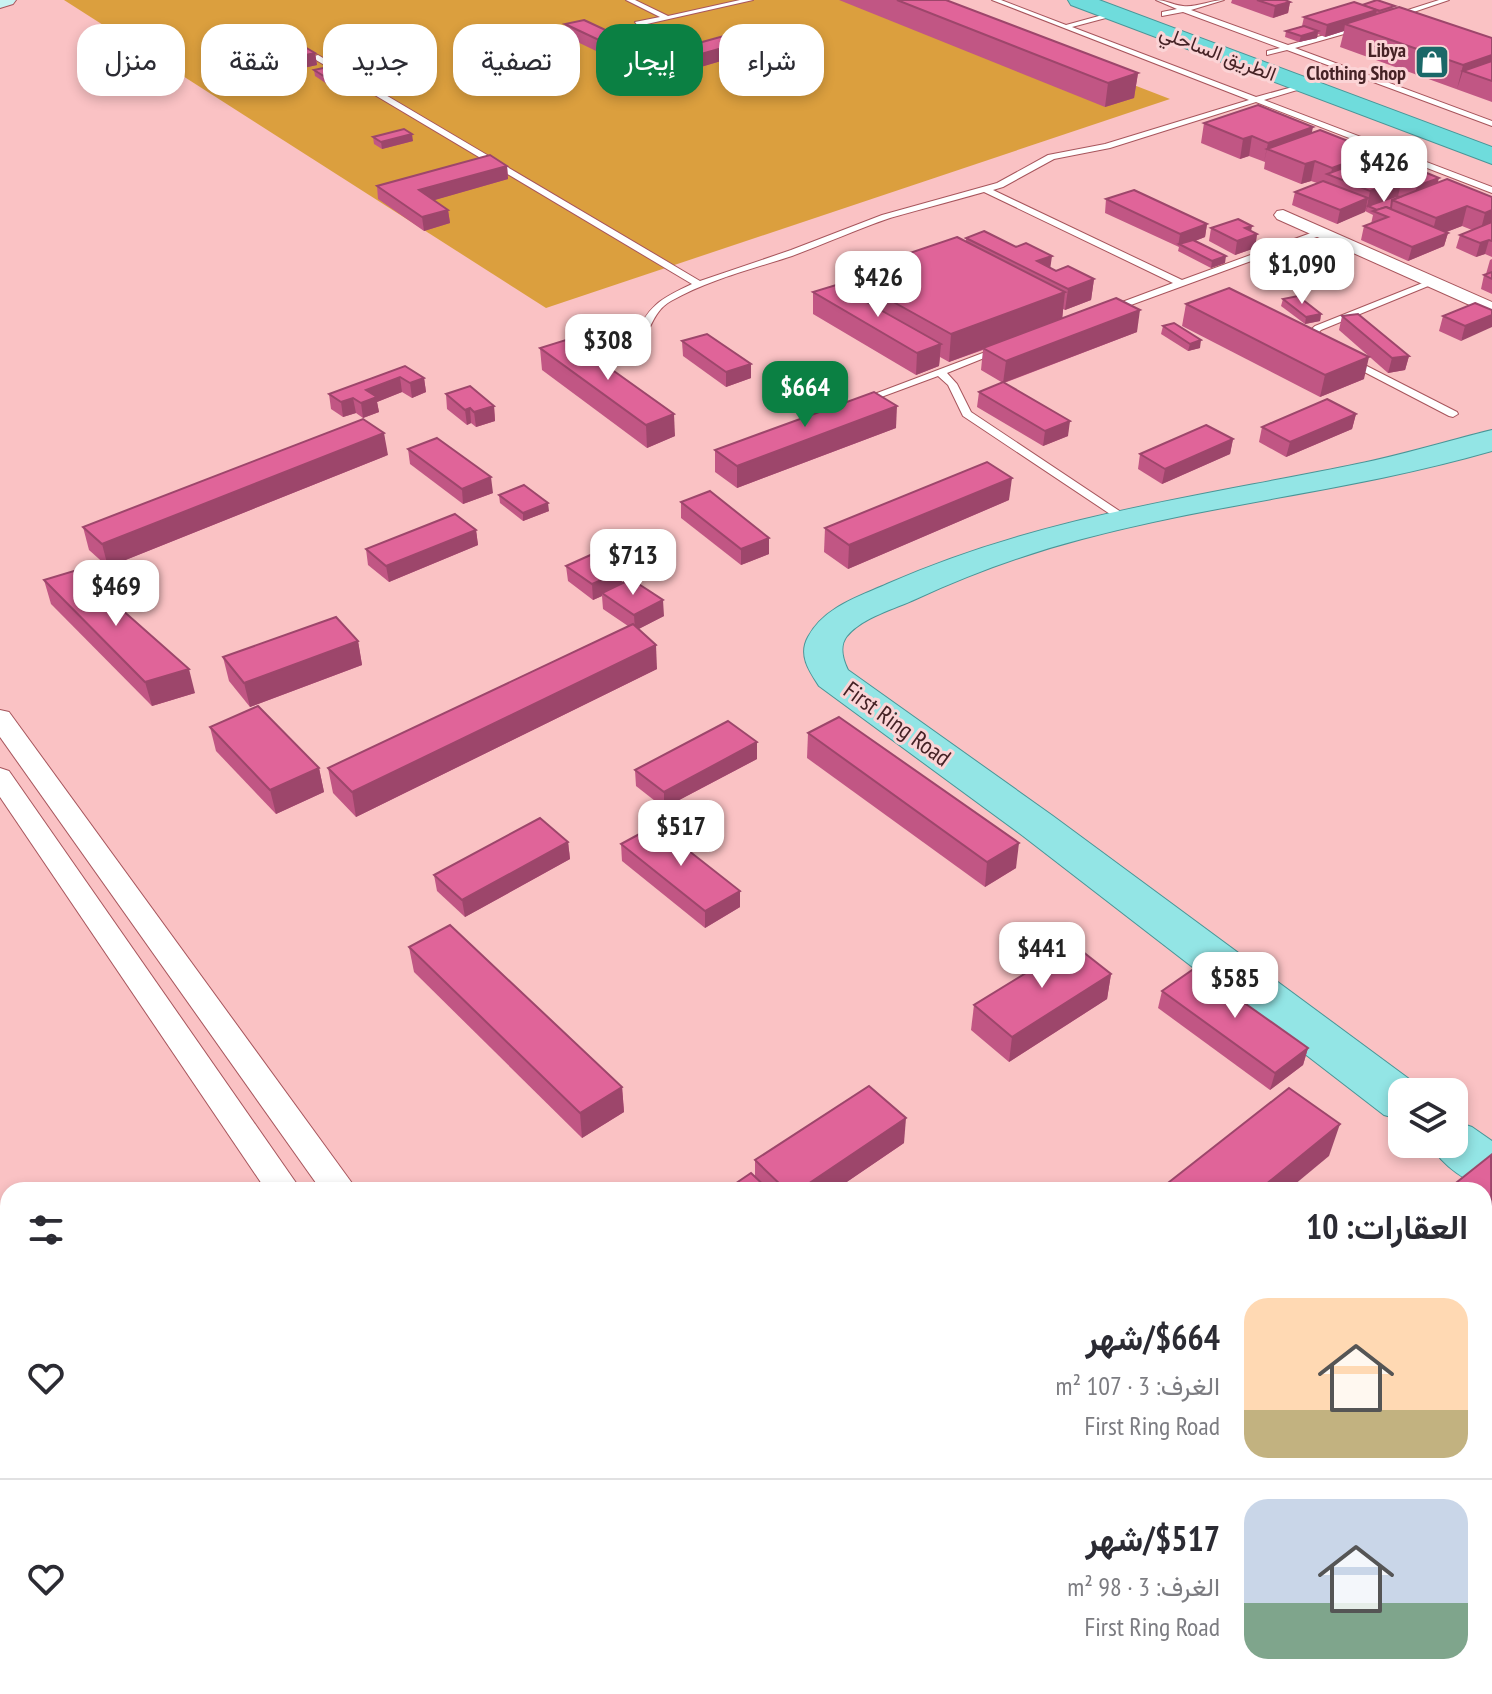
<!DOCTYPE html>
<html lang="ar">
<meta charset="utf-8">
<style>
:root{--surface:#fff;--page:#f2f2f3;--text:#2b2b33;--muted:#7c7c81;--line:#e1e1e2;--accent:#0b8043}
body{margin:0;font-family:"PT Sans Narrow",Vazirmatn,sans-serif;background:var(--page);color:var(--text);direction:rtl;height:100vh;display:flex;flex-direction:column;font-size:30px;white-space:nowrap}
*{box-sizing:border-box;margin:0}
p{font-size:26px;color:var(--muted)}
.icon{flex:none;width:44px;height:44px;fill:none;stroke:currentColor;stroke-width:2;stroke-linecap:round;stroke-linejoin:round}
.map{position:relative;flex:1;overflow:hidden;direction:ltr}
.panel{position:absolute;left:0px;top:1182px;width:1492px;height:512px;display:flex;flex-direction:column;background:var(--surface);border-radius:24px 24px 0 0;box-shadow:0 4px 12px #0003;direction:rtl}
.panel>*{flex:none}
.guide{position:absolute;left:24px;top:24px;width:800px;height:72px;direction:rtl;display:flex;gap:16px}
.controls{position:absolute;left:1388px;top:1078px;display:grid;gap:16px}
.controls a{display:grid;place-items:center;width:80px;height:80px;border-radius:16px;background:var(--surface);box-shadow:0 4px 12px #0003;font-size:40px}
.price{position:absolute;translate:-50% -68px;padding:0 18px;border-radius:16px;background:#fff;color:#222;font-size:26px;line-height:52px;filter:drop-shadow(0 2px 4px #0008)}
.price::after{content:'';position:absolute;left:50%;top:48px;width:24px;height:18px;margin-left:-12px;background:inherit;clip-path:polygon(0 0,100% 0,50% 100%)}
.price.current{background:var(--accent);color:#fff}
ul{padding:0;list-style:none}
li{display:flex;align-items:center;gap:24px;height:200px;padding:0 24px}
li+li{border-top:2px solid var(--line)}
li span{display:grid;place-items:center;flex:none;width:224px;height:160px;border-radius:24px;color:#555}
li>.icon{margin-inline-start:auto}
span .icon{width:96px;height:96px;fill:#fffc;stroke-width:1}
li b{font-size:34px}
h2{display:flex;justify-content:space-between;align-items:center;height:96px;padding:0 24px;font-size:34px}
.chip{padding:0 28px;border-radius:24px;background:var(--surface);box-shadow:0 4px 12px #0003;font-size:28px;line-height:72px}
.chip.current{background:var(--accent);color:#fff}
.map>svg:first-child{display:block}
.green{fill:#db9f3e}
.lines{fill:none;stroke-linecap:round;stroke-linejoin:round}
.service-casing{stroke:#a7555c;stroke-width:2}
.minor-casing{stroke:#a7555c;stroke-width:2}
.secondary-casing{stroke:#a7555c;stroke-width:2}
.primary-casing{stroke:#499597;stroke-width:2}
.trunk-casing{stroke:#499597;stroke-width:2}
.service{fill:#fff;fill-rule:evenodd}
.minor{fill:#fff;fill-rule:evenodd}
.secondary{fill:#c9f2f2;fill-rule:evenodd}
.primary{fill:#93e5e5;fill-rule:evenodd}
.trunk{fill:#6fdcdc;fill-rule:evenodd}
.wall{fill:#c15684}
.shaded-wall{fill:#9d466b}
.building{fill:#e06499;stroke:#9d466b;stroke-width:2}
.labels{text-anchor:middle;stroke-width:6;stroke-linejoin:round;paint-order:stroke}
.far-poi-label{font-size:20px;font-weight:bold;fill:#452225;stroke:#fbd4d6;text-anchor:end}
.far-street-label{font-size:20px;fill:#452225;stroke:#fbd4d6}
.street-label{font-size:24px;fill:#452225;stroke:#fbd4d6}
</style>
<div class="map">
<svg width="1492" height="1694" viewBox="0 0 1492 1694">
<rect width="100%" height="100%" fill="#fac2c4"/>
<polygon class="green" points="64,0 914,0 1170,99 546,308"/>
<g class="lines">
<g class="service-casing">
<g id="service">
<polygon points="626,0 635,0 668,16 740,0 753,0 638,26 635,22 660,17"/>
<path d="M992,0H1001L1066,25L1117,11V15L1072,27L1256,97L1307,83V87L1264,100L1492,187V193L1256,102L1110,148L1054,159L1003,187L993,190L1182,280L1319,230H1325V234L1109,313L1106,312V308L1173,283L984,192C953,201 921,209 890,218C857,229 825,244 792,256C752,269 708,280 671,301C651,312 650,336 639,343L634,340C647,306 660,299 692,284L311,57L318,55L700,281L791,250L882,215L997,183L1048,155L1105,144L1249,100Z"/>
<path d="M1156,0C1166,0 1173,5 1183,6C1195,8 1211,0 1224,0L1191,10L1288,45L1365,24V28L1295,48L1492,121V126L1287,50L1267,55V51L1280,48L1183,12L1162,16V12L1177,9Z"/>
<polygon points="1439,0 1449,0 1396,18 1389,16"/>
<polygon points="1430,280 1438,282 1321,330 1316,335 1322,343 1320,345 1314,345 1306,334 1315,326"/>
<polygon points="996,348 1004,350 947,373 957,384 971,412 1127,516 1127,520 1119,520 963,416 948,385 938,376 865,403 857,403 856,401"/>
<polygon points="1353,359 1457,412 1458,414 1453,417 1449,416 1349,364 1348,362"/>
</g>
</g>
<g class="minor-casing">
<g id="minor">
<polygon points="1283,210 1492,302 1492,315 1277,219 1274,215 1277,211"/>
<polygon points="0,710 9,712 357,1190 321,1190 0,737"/>
<polygon points="0,768 9,771 301,1190 266,1190 0,797"/>
<polygon points="604,1686 648,1686 651,1694 607,1694"/>
<polygon points="676,1686 721,1686 724,1694 679,1694"/>
</g>
</g>
<g class="secondary-casing">
<polygon id="secondary" points="0,0 16,0 13,4 0,8"/>
</g>
<g class="primary-casing">
<g id="primary">
<path d="M1492,430V451C1357,490 1217,503 1082,539C1025,554 970,574 916,599C895,609 863,617 847,636C839,646 843,660 848,670L1053,816L1420,1087L1422,1092H1402V1120L1384,1115L1023,836L819,686C809,671 798,655 808,637C824,607 858,597 887,584C1041,516 1193,498 1357,464C1402,455 1447,441 1492,430Z"/>
<path d="M1454,1121L1472,1127L1492,1141V1191C1468,1183 1442,1166 1430,1144H1454Z"/>
</g>
</g>
<g class="trunk-casing">
<polygon id="trunk" points="1068,0 1099,0 1492,147 1492,164 1071,5"/>
</g>
<use href="#service" class="service"/>
<use href="#minor" class="minor"/>
<use href="#secondary" class="secondary"/>
<use href="#primary" class="primary"/>
<use href="#trunk" class="trunk"/>
</g>
<g class="wall">
<polygon points="839,0 946,0 1138,73 1134,98 1105,107"/>
<polygon points="1232,0 1285,0 1290,2 1288,13 1273,18 1231,3"/>
<polygon points="1362,5 1395,8 1492,38 1492,102 1340,47 1344,31 1325,37 1318,34 1317,38 1299,42 1285,37 1286,31 1302,26 1304,17"/>
<polygon points="565,24 665,51 621,63 565,36"/>
<polygon points="275,48 315,53 317,65 294,70 277,60"/>
<polygon points="765,48 694,69 678,61 677,49"/>
<polygon points="314,70 352,82 353,88 339,92 315,76"/>
<polygon points="625,74 665,77 636,85 625,80"/>
<polygon points="1204,123 1312,133 1376,152 1375,156 1438,183 1492,197 1492,257 1485,254 1476,257 1456,248 1460,235 1472,230 1462,226 1446,232 1448,233 1444,246 1408,261 1361,240 1364,226 1371,224 1373,215 1365,211 1337,224 1292,205 1295,192 1317,183 1311,181 1301,184 1264,169 1265,162 1249,156 1240,159 1201,143"/>
<polygon points="373,137 413,141 382,149 374,144"/>
<polygon points="507,166 508,179 434,200 448,210 450,223 424,231 378,199 377,186"/>
<polygon points="1106,199 1207,224 1205,237 1195,241 1225,263 1211,268 1178,251 1179,247 1105,213"/>
<polygon points="1211,228 1251,231 1257,234 1255,248 1235,255 1209,241"/>
<polygon points="966,238 1056,271 1094,279 1091,300 1065,310 1063,309 1062,319 1137,332 1004,383 1068,436 1043,446 977,407 979,392 1003,383 981,370 983,350 949,362 940,357 939,366 916,375 813,314 813,292 844,290 845,275 966,241"/>
<polygon points="1492,259 1492,294 1481,289 1484,275 1487,274 1486,274 1490,260"/>
<polygon points="1283,299 1321,314 1320,321 1305,324 1281,306"/>
<polygon points="1475,303 1461,341 1439,331 1443,316"/>
<polygon points="1186,304 1364,379 1320,397 1182,326"/>
<polygon points="1342,316 1409,356 1405,370 1388,373 1339,330"/>
<polygon points="1163,326 1200,348 1188,351 1161,334"/>
<polygon points="682,341 751,378 726,387 683,356"/>
<polygon points="540,348 675,436 647,448 542,370"/>
<polygon points="405,366 424,378 426,392 412,398 402,392 377,402 379,412 363,418 356,413 343,417 331,409 329,394"/>
<polygon points="446,394 494,406 495,421 476,427 471,423 467,425 447,409"/>
<polygon points="1356,414 1352,429 1286,457 1259,442 1262,427"/>
<polygon points="896,428 737,488 715,472 715,450"/>
<polygon points="1233,439 1230,454 1162,484 1138,469 1140,454"/>
<polygon points="408,449 493,493 463,504 410,464"/>
<polygon points="388,455 108,567 89,550 83,527"/>
<polygon points="499,495 549,511 523,521 500,503"/>
<polygon points="1009,500 848,569 824,552 825,528"/>
<polygon points="681,502 769,538 769,554 741,565 681,518"/>
<polygon points="476,530 478,545 389,582 368,565 366,549"/>
<polygon points="566,566 621,572 622,584 664,616 638,629 657,669 356,817 333,793 328,768 628,626 603,609 602,596 593,600 568,581"/>
<polygon points="44,580 195,693 152,706 51,604"/>
<polygon points="358,641 362,665 250,707 229,681 223,657"/>
<polygon points="210,727 319,768 324,792 276,814 216,751"/>
<polygon points="808,733 1016,868 985,887 807,758"/>
<polygon points="757,759 664,808 636,786 635,770"/>
<polygon points="568,842 570,859 465,917 437,891 434,875"/>
<polygon points="621,844 740,891 740,907 705,928 622,861"/>
<polygon points="409,947 622,1087 624,1112 582,1138 414,972"/>
<polygon points="1111,974 1107,999 1009,1062 971,1030 974,1005"/>
<polygon points="1162,991 1308,1048 1303,1065 1270,1090 1158,1008"/>
<polygon points="904,1143 835,1190 726,1190 755,1176 755,1160"/>
<polygon points="404,1686 505,1686 511,1694 410,1694"/>
</g>
<g class="shaded-wall">
<polygon points="1290,2 1288,13 1273,18 1275,6"/>
<polygon points="1377,10 1374,22 1345,24 1344,31 1325,37 1327,25"/>
<polygon points="1318,31 1317,38 1299,42 1301,36"/>
<polygon points="765,36 765,48 694,69 694,56"/>
<polygon points="665,39 665,51 621,63 620,50"/>
<polygon points="315,53 317,65 294,70 292,58"/>
<polygon points="1492,55 1492,77 1463,71 1457,89 1463,65"/>
<polygon points="664,71 665,77 636,85 636,79"/>
<polygon points="1138,73 1134,98 1105,107 1108,83"/>
<polygon points="352,82 353,88 339,92 338,85"/>
<polygon points="1313,127 1309,146 1267,149 1264,162 1268,143"/>
<polygon points="412,134 413,141 382,149 381,142"/>
<polygon points="1252,136 1249,156 1240,159 1243,139"/>
<polygon points="1376,152 1371,171 1331,175 1332,168"/>
<polygon points="1315,161 1311,181 1301,184 1305,164"/>
<polygon points="507,166 508,179 421,204 419,190"/>
<polygon points="1439,178 1434,197 1412,206 1417,186"/>
<polygon points="1402,180 1397,200 1374,208 1368,206 1366,211 1370,191"/>
<polygon points="1368,198 1365,212 1337,224 1340,210"/>
<polygon points="1467,206 1462,226 1431,238 1436,218"/>
<polygon points="448,210 450,223 424,231 422,217"/>
<polygon points="1492,210 1492,228 1480,233 1485,213"/>
<polygon points="1207,224 1205,237 1182,246 1179,244 1178,247 1180,234"/>
<polygon points="1252,226 1250,237 1257,234 1255,248 1235,255 1237,241 1245,228"/>
<polygon points="1448,233 1444,246 1408,261 1412,247"/>
<polygon points="1489,240 1485,254 1476,257 1480,243"/>
<polygon points="1052,256 1049,277 1037,261"/>
<polygon points="1226,256 1225,263 1211,268 1212,261"/>
<polygon points="1094,279 1091,300 1065,310 1068,289"/>
<polygon points="1065,292 1062,320 949,362 951,334"/>
<polygon points="1140,310 1137,332 1003,383 1006,361"/>
<polygon points="1321,314 1320,321 1305,324 1306,317"/>
<polygon points="1492,315 1492,327 1461,341 1465,326"/>
<polygon points="1201,340 1200,348 1188,351 1190,344"/>
<polygon points="941,344 939,366 916,375 917,353"/>
<polygon points="1409,356 1405,370 1388,373 1392,358"/>
<polygon points="1369,357 1364,379 1320,397 1325,375"/>
<polygon points="751,364 751,378 726,387 726,372"/>
<polygon points="400,377 402,392 377,402 379,412 363,418 361,403 366,390"/>
<polygon points="424,378 426,392 412,398 410,383"/>
<polygon points="353,398 356,413 343,417 341,402"/>
<polygon points="494,406 495,421 476,427 474,412"/>
<polygon points="897,406 896,428 737,488 737,466"/>
<polygon points="470,408 471,423 467,425 465,410"/>
<polygon points="674,414 675,436 647,448 646,425"/>
<polygon points="1356,414 1352,429 1286,457 1290,442"/>
<polygon points="1070,421 1068,436 1043,446 1045,431"/>
<polygon points="384,433 388,455 108,567 102,544"/>
<polygon points="1233,439 1230,454 1162,484 1165,469"/>
<polygon points="491,477 493,493 463,504 462,489"/>
<polygon points="1012,478 1009,500 848,569 849,545"/>
<polygon points="548,503 549,511 523,521 523,513"/>
<polygon points="476,530 478,545 389,582 386,566"/>
<polygon points="769,538 769,554 741,565 741,549"/>
<polygon points="621,572 622,588 602,593 602,596 593,600 592,584"/>
<polygon points="663,600 664,616 635,631 634,615"/>
<polygon points="358,641 362,665 250,707 244,683"/>
<polygon points="656,645 657,669 356,817 352,792"/>
<polygon points="189,669 195,693 152,706 145,682"/>
<polygon points="757,742 757,759 664,808 664,792"/>
<polygon points="319,768 324,792 276,814 270,790"/>
<polygon points="568,842 570,859 465,917 462,900"/>
<polygon points="1019,843 1016,868 985,887 987,862"/>
<polygon points="740,891 740,907 705,928 705,911"/>
<polygon points="1111,974 1107,999 1009,1062 1012,1037"/>
<polygon points="1308,1048 1303,1065 1270,1090 1275,1073"/>
<polygon points="622,1087 624,1112 582,1138 580,1113"/>
<polygon points="906,1118 904,1143 835,1190 799,1190"/>
<polygon points="1340,1124 1329,1156 1288,1190 1259,1190"/>
<polygon points="1492,1345 1492,1363 1484,1370 1484,1352"/>
</g>
<g class="building">
<polygon points="897,0 946,0 1138,73 1108,83"/>
<polygon points="1257,0 1285,0 1290,2 1275,6"/>
<polygon points="1377,0 1395,6 1379,11 1362,5"/>
<polygon points="1354,2 1377,10 1327,25 1304,17"/>
<polygon points="1399,7 1492,38 1492,55 1463,65 1345,24"/>
<polygon points="584,20 616,35 643,29 665,39 620,50 565,24"/>
<polygon points="1304,26 1318,31 1301,36 1286,31"/>
<polygon points="749,29 765,36 694,56 677,49"/>
<polygon points="298,43 315,53 292,58 275,48"/>
<polygon points="1492,61 1492,81 1463,71"/>
<polygon points="653,65 664,71 636,79 625,74"/>
<polygon points="328,67 352,82 338,85 314,70"/>
<polygon points="1258,105 1313,127 1268,143 1252,136 1243,139 1204,123"/>
<polygon points="404,129 412,134 381,142 373,137"/>
<polygon points="1320,130 1376,152 1332,168 1315,161 1305,164 1267,149"/>
<polygon points="1381,154 1439,178 1417,186 1402,180 1370,191 1327,174"/>
<polygon points="490,155 507,166 419,190 448,210 422,217 377,186"/>
<polygon points="1447,179 1492,197 1492,210 1485,213 1467,206 1436,218 1392,200"/>
<polygon points="1323,181 1368,198 1340,210 1295,192"/>
<polygon points="1134,190 1207,224 1180,234 1106,199"/>
<polygon points="1396,196 1400,197 1392,200 1391,208 1389,208 1386,207 1377,210 1368,206"/>
<polygon points="1386,207 1448,233 1412,247 1364,226 1388,217 1373,211"/>
<polygon points="1238,219 1252,226 1245,228 1257,234 1237,241 1211,228"/>
<polygon points="1492,222 1492,241 1489,240 1480,243 1460,235"/>
<polygon points="984,231 1016,247 1026,243 1052,256 1037,261 1056,271 1068,266 1094,279 1068,289 966,238"/>
<polygon points="957,237 1065,292 951,334 845,275"/>
<polygon points="1193,240 1226,256 1212,261 1179,244"/>
<polygon points="1492,272 1492,279 1484,275"/>
<polygon points="836,285 941,344 917,353 813,292"/>
<polygon points="1229,288 1369,357 1325,375 1186,304"/>
<polygon points="1298,296 1321,314 1306,317 1283,299"/>
<polygon points="1116,298 1140,310 1006,361 983,348"/>
<polygon points="1475,303 1492,310 1492,315 1465,326 1443,316"/>
<polygon points="1358,314 1409,356 1392,358 1342,316"/>
<polygon points="1174,323 1201,340 1190,344 1163,326"/>
<polygon points="707,334 751,364 726,372 682,341"/>
<polygon points="569,339 674,414 646,425 540,348"/>
<polygon points="405,366 424,378 410,383 400,377 366,390 377,397 361,403 353,398 341,402 329,394"/>
<polygon points="1003,382 1070,421 1045,431 979,392"/>
<polygon points="470,386 494,406 474,412 470,408 465,410 446,394"/>
<polygon points="874,392 897,406 737,466 715,450"/>
<polygon points="1327,399 1356,414 1290,442 1262,427"/>
<polygon points="363,419 384,433 102,544 83,527"/>
<polygon points="1206,425 1233,439 1165,469 1140,454"/>
<polygon points="437,438 491,477 462,489 408,449"/>
<polygon points="987,462 1012,478 849,545 825,528"/>
<polygon points="524,485 548,503 523,513 499,495"/>
<polygon points="710,491 769,538 741,549 681,502"/>
<polygon points="455,514 476,530 386,566 366,549"/>
<polygon points="595,553 621,572 592,584 566,566"/>
<polygon points="77,570 189,669 145,682 44,580"/>
<polygon points="631,579 663,600 634,615 602,593"/>
<polygon points="336,617 358,641 244,683 223,657"/>
<polygon points="633,624 656,645 352,792 328,768"/>
<polygon points="258,706 319,768 270,790 210,727"/>
<polygon points="839,717 1019,843 987,862 808,733"/>
<polygon points="728,721 757,742 664,792 635,770"/>
<polygon points="540,818 568,842 462,900 434,875"/>
<polygon points="656,825 740,891 705,911 621,844"/>
<polygon points="450,925 622,1087 580,1113 409,947"/>
<polygon points="1073,944 1111,974 1012,1037 974,1005"/>
<polygon points="1195,968 1308,1048 1275,1073 1162,991"/>
<polygon points="869,1086 906,1118 799,1190 786,1190 755,1160"/>
<polygon points="1289,1088 1340,1124 1259,1190 1159,1190"/>
<polygon points="1491,1155 1492,1345 1484,1352 1484,1190 1447,1190"/>
<polygon points="751,1173 769,1190 726,1190"/>
<polygon points="416,1686 505,1686 511,1694 421,1694"/>
</g>
<defs>
<g id="shop-square" transform="scale(1.8)"><rect x="-9" y="-9" width="18" height="18" rx="4" fill="#1a6868" stroke="#fbd4d6"/><path d="M-5-2.5h2.3a2.7 3.5 0 0 1 5.4 0H5L5.5 6h-11ZM-1.5-2.5h3a1.5 2.3 0 0 0-3 0Z" fill="#fff"/></g>
</defs>
<g fill-rule="evenodd">
<use href="#shop-square" x="1432" y="62"/>
</g>
<g class="labels">
<g class="far-poi-label">
<text x="1406" y="57">Libya<tspan x="1406" dy="23">Clothing Shop</tspan></text>
</g>
<g class="far-street-label">
<text transform="translate(1218 53) rotate(21)" y="7">الطريق الساحلي</text>
</g>
<g class="street-label">
<text transform="translate(897 724) rotate(36)" y="8">First Ring Road</text>
</g>
</g>
</svg>
<div class="controls">
<a><svg class="icon" aria-label="layers" viewBox="0 0 24 24"><path d="M12 4l9 5-9 5-9-5zM3 14l9 5 9-5"/></svg></a>
</div>
<b class="price" style="left:1384px;top:204px">$426</b>
<b class="price" style="left:1302px;top:306px">$1,090</b>
<b class="price" style="left:878px;top:319px">$426</b>
<b class="price" style="left:608px;top:382px">$308</b>
<b class="price current" style="left:805px;top:429px">$664</b>
<b class="price" style="left:633px;top:597px">$713</b>
<b class="price" style="left:116px;top:628px">$469</b>
<b class="price" style="left:681px;top:868px">$517</b>
<b class="price" style="left:1042px;top:990px">$441</b>
<b class="price" style="left:1235px;top:1020px">$585</b>
<div class="guide">
<a class="chip">شراء</a>
<a class="chip current">إيجار</a>
<a class="chip">تصفية</a>
<a class="chip">جديد</a>
<a class="chip">شقة</a>
<a class="chip">منزل</a>
</div>
<section class="panel">
<h2>العقارات: 10<svg class="icon" aria-label="filters" viewBox="0 0 24 24"><path d="M4 7h16M4 17h16"/><circle cx="9" cy="7" r="2"/><circle cx="15" cy="17" r="2"/></svg></h2>
<ul>
<li><span style="background:linear-gradient(#ffd9b3 70%,#c2b280 0)"><svg class="icon" aria-label="home" viewBox="0 0 24 24"><path d="M3 11l9-7 9 7M6 9v11h12V9"/></svg></span><div><b>$664/شهر</b><p>الغرف: 3 · 107 m²</p><p>First Ring Road</p></div><svg class="icon" aria-label="heart" viewBox="0 0 24 24"><path d="M12 20l-8-8c-3-5 5-10 8-4 3-6 11-1 8 4z"/></svg></li>
<li><span style="background:linear-gradient(#c9d6e8 65%,#7fa58c 0)"><svg class="icon" aria-label="home" viewBox="0 0 24 24"><path d="M3 11l9-7 9 7M6 9v11h12V9"/></svg></span><div><b>$517/شهر</b><p>الغرف: 3 · 98 m²</p><p>First Ring Road</p></div><svg class="icon" aria-label="heart" viewBox="0 0 24 24"><path d="M12 20l-8-8c-3-5 5-10 8-4 3-6 11-1 8 4z"/></svg></li>
</ul>
</section>
</div>
